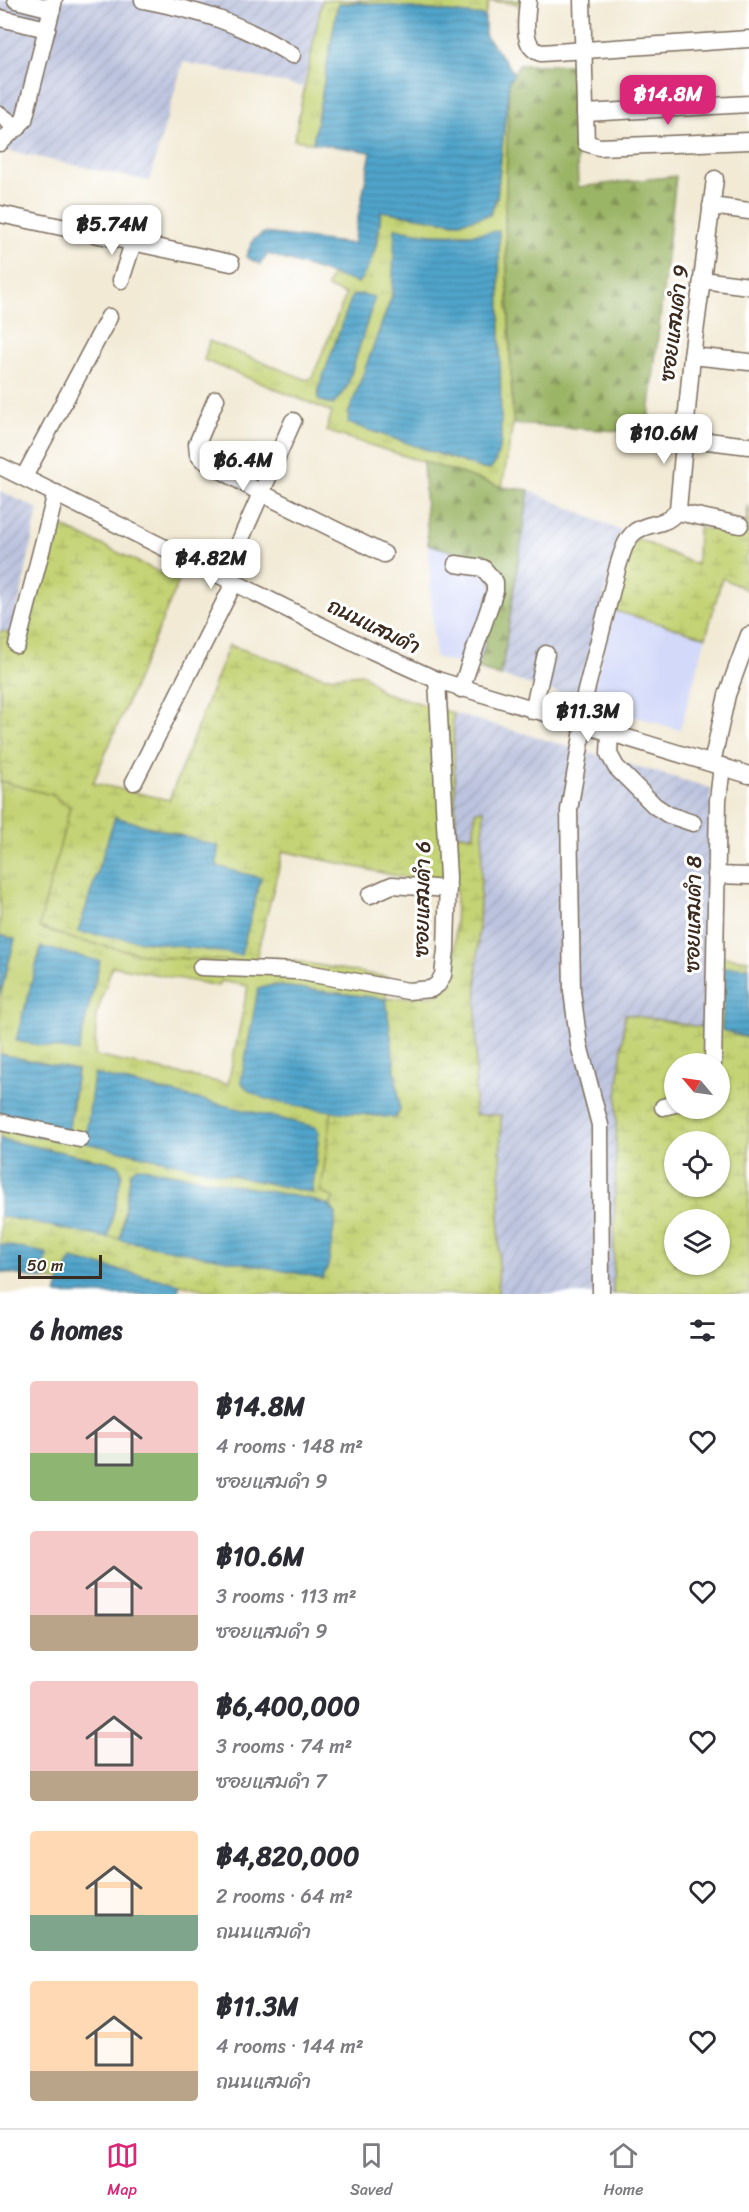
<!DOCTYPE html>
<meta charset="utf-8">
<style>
:root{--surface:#fff;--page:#f2f2f3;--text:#2b2b33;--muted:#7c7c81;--line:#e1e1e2;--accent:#db2777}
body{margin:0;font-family:Sriracha,"Playpen Sans Thai",sans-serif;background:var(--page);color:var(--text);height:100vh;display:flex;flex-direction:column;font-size:22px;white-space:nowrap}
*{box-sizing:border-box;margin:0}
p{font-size:20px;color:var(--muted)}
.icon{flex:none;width:33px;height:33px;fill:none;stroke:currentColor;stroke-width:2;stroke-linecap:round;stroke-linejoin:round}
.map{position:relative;height:1294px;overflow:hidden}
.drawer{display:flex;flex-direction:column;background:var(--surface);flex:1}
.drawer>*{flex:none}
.needle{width:39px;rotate:299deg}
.buttons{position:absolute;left:664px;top:1053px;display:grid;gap:12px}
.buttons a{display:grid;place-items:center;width:66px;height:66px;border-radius:50%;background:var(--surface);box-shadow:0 2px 4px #0004;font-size:30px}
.scale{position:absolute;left:18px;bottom:15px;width:84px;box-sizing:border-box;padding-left:6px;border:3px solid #3b2a1e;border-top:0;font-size:16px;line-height:21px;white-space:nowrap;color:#3b2a1e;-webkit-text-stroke:4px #fff;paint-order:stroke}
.price{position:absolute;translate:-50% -51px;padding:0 14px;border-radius:12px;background:#fff;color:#222;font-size:20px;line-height:39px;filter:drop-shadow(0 2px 3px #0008)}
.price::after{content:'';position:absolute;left:50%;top:36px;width:18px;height:14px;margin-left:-9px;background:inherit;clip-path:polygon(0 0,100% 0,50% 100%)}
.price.on{background:var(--accent);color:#fff}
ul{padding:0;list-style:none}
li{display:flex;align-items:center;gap:18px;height:150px;padding:0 30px}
li span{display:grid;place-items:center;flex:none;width:168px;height:120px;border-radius:6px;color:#555}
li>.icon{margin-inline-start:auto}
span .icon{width:72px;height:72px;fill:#fffc;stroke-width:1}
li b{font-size:26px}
h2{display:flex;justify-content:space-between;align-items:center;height:72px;padding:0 30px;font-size:26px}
.dock{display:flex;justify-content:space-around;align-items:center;height:84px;border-top:2px solid var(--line);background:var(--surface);font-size:16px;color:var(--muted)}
.dock a{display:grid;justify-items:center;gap:3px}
.dock .on{color:var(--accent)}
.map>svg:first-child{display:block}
.built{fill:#d3d9f9}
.industrial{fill:url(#industrial-furrows)}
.grass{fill:url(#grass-tufts);stroke:#807e4a;stroke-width:1.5;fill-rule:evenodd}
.forest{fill:url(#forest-firs);stroke:#6b7042;stroke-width:1.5}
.wetland{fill:url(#wetland-marsh);stroke:#807e4a;stroke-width:1.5;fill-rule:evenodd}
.water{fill:url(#water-rules);stroke:#456774;stroke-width:1.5}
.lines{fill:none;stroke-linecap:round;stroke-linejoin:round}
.minor-casing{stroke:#7b6d5e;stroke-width:19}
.minor{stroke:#fff;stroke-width:16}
.labels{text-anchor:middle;stroke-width:6;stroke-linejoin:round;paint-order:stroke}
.street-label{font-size:21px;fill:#3b2a1e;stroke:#fff}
</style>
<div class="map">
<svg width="749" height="1294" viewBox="0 0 749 1294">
<defs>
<pattern id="industrial-furrows" width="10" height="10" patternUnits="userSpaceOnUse" patternTransform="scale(1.5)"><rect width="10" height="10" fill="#bcc3de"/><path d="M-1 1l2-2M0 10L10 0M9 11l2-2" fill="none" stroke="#a2a8be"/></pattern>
<pattern id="grass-tufts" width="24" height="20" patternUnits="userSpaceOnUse" patternTransform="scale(1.5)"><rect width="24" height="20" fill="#c4d375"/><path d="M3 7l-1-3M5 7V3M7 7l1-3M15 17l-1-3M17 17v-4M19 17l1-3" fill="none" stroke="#a9b565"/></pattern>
<pattern id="forest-firs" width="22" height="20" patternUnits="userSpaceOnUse" patternTransform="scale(1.5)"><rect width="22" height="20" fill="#9bb566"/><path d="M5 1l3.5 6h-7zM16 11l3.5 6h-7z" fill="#809353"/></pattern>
<pattern id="wetland-marsh" width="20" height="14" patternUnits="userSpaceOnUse" patternTransform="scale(1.5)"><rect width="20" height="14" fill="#c4d375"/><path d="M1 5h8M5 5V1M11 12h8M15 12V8" fill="none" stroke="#a9b565"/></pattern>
<pattern id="water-rules" width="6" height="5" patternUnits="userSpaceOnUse" patternTransform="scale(1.5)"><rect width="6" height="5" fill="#4fa4cb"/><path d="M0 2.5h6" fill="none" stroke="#4386a4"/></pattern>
</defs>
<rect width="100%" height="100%" fill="#fff"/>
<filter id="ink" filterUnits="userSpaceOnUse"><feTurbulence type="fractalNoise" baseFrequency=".0167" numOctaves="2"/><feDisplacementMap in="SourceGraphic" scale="12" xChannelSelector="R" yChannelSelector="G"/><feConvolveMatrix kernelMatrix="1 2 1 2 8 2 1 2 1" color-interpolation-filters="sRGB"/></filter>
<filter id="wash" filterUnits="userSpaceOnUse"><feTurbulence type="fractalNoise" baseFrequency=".008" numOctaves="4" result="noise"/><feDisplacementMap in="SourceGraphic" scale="24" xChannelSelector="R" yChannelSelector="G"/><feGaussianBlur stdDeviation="1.35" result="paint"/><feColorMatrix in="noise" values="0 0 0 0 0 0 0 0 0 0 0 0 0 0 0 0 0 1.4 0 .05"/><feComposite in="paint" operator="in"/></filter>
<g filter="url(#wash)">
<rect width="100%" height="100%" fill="#f2ead5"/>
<g class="built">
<polygon points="423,461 502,487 529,490 501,676 435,657"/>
<polygon points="615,611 706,637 680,730 589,703"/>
</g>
<g class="industrial">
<polygon points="0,0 322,0 303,87 183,62 149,181 0,149"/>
<polygon points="529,490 621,531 577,698 501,676"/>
<polygon points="0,491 38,509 13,634 0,631"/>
<polygon points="453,713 711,788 705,1028 625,1015 617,1099 613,1294 498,1294 501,1115 475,1115 477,966 474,835 456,835"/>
</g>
<g class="grass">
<polygon points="322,0 521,0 521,4 489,1 485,16 357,2 338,4 313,143 294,140"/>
<path d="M509,82L505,218L513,424L502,487L326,431L332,412L204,360L209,341L307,380L313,376L346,295L327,287L332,273L358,283L378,243L381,211L455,223L490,214L497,197ZM396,228C430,237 464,235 499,232L501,442L495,463L490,469H483L349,423V412L392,296Z"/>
<path d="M0,781L52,795L70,807L40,928L76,940L158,957L255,962L277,958L388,977L386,999L272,985L273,1100L332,1110L321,1191L334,1198L330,1206L310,1199L131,1172L120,1240L108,1238L122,1173L118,1164L0,1139V1129L72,1115L77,1070L0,1054V996L15,939L0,935ZM112,966L218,986L221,981L248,986L228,1084L95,1056L96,1016ZM94,1074L315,1127L319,1132L312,1193L282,1184Z"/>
</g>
<g class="forest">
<polygon points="519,65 574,65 578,187 676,176 647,433 513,424 505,218 509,82"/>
<polygon points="423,461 502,487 529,490 501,676 478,669 497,598 484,561 428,544"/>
</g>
<g class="wetland">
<polygon points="749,505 749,551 746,559 749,591 722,578 706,637 612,610 627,552 638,539 697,565 698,528 744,532"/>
<path d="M55,523L179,581L93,783L169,800L229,645L325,677L364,674L382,692L453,713L456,835H474L475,811L484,810L477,966L475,1115H501L498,1294H223L72,1259L60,1282L43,1279L46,1253L0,1244V1216L322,1278L336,1214L330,1206L334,1198L321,1192L332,1110L396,1118L400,1110L386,999L435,995L454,982L456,889L283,851L255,962L158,957L76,940L39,927L70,807L52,795L0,781V631L28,635ZM115,817L218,846L217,866Z"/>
<path d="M705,955L749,960L732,1035L749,1038V1294H613L617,1099L625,1014L705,1028ZM675,1064H720V1108H675ZM675,1142H720V1186H675ZM675,1220H720V1264H675Z"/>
</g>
<g class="water">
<path d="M357,2L485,16V35L514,73L509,82L497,197L490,215L455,223L381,211C378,237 376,261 358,283L268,254L260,264L246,257L253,240L264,233L353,244L371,152L313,143L338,4Z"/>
<path d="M395,228C430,237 464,236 499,231L501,442L495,463L490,469H483L348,423L349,412L392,296Z"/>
<polygon points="361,294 375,297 347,387 333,405 318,400 319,388 352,296"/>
<polygon points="115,817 218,846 217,866 261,878 241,955 78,932"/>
<polygon points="0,935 15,939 0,996"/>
<polygon points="41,947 100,961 78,1052 16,1041"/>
<polygon points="725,967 749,967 749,1038 722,1030"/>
<path d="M272,985L386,999L400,1110L395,1118C363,1114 275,1108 251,1092C247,1090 244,1085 241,1082L258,989Z"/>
<polygon points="0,1054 77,1070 67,1142 0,1129"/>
<polygon points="94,1074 315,1127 319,1132 312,1193 85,1143"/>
<polygon points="0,1139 118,1164 122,1173 108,1238 0,1216"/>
<polygon points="138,1167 310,1199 330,1206 336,1214 328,1267 322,1278 120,1240 131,1172"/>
<polygon points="0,1244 47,1253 43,1279 0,1272"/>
<polygon points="72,1259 180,1284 177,1294 56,1294 60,1282"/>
</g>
</g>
<g filter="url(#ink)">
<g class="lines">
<g class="minor-casing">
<g id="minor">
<polyline points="16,0 52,9"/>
<path d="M143,0C204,12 238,22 292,55"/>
<path d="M528,0C527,17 520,47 541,53L749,39"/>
<polyline points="582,0 586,143 599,147 749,141"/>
<polyline points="0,18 47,29"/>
<polyline points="585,113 749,104"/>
<polyline points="0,115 18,128"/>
<polyline points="0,143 24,120 54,0"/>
<polyline points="711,206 749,211"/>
<polyline points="0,214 231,263"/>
<polyline points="121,280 133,243"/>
<polyline points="702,280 749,286"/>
<polyline points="692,356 749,362"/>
<polyline points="216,399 197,444 198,454 202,459 261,493 384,554"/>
<polyline points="683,438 749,446"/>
<polyline points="0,466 368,649 437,680 749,775"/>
<polyline points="24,477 109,317"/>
<polyline points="677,512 740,525"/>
<polyline points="456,564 483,568 495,582 495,591 461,689"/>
<polyline points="224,577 293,421"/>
<polyline points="17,645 56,493"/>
<polyline points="533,711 546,654"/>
<path d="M578,722L618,566C622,554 625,539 636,531C650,521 668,527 678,509L692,356L715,179"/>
<polyline points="584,724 569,810 572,991 579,1045 600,1125 601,1294"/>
<polyline points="610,732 609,754 616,767 655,806 669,815 693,823"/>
<polyline points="712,763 727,695 749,635"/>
<polyline points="134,782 235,581"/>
<polyline points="716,875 749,876"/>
<polyline points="370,895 392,885 448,889"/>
<polyline points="201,967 296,971 408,991 431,989 438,984 443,975 446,950 448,877 437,680"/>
<polyline points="713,1064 718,800 722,766"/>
<polyline points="663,1107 675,1104"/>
<polyline points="0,1122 80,1139"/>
</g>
</g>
<use href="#minor" class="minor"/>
</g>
</g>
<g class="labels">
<g class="street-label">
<text transform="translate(674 323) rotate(-83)" y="7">ซอยแสมดำ 9</text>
<text transform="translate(374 626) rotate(26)" y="7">ถนนแสมดำ</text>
<text transform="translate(422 899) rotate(-89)" y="7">ซอยแสมดำ 6</text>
<text transform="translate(693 914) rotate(-89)" y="7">ซอยแสมดำ 8</text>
</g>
</g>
</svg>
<div class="buttons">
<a><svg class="needle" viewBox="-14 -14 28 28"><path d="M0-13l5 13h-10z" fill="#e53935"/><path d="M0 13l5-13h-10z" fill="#7c7c81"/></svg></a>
<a><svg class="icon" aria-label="locate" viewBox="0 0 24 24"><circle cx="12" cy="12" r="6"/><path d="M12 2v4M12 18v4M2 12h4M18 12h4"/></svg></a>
<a><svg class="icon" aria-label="layers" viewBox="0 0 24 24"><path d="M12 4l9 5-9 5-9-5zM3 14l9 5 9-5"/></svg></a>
</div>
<div class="scale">50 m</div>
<b class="price on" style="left:668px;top:126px">฿14.8M</b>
<b class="price" style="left:112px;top:256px">฿5.74M</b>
<b class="price" style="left:664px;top:465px">฿10.6M</b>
<b class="price" style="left:243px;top:492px">฿6.4M</b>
<b class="price" style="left:211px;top:590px">฿4.82M</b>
<b class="price" style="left:588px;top:743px">฿11.3M</b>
</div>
<section class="drawer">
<h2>6 homes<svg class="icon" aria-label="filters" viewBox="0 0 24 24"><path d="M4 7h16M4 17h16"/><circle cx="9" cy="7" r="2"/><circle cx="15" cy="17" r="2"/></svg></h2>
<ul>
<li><span style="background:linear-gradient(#f6c9c9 60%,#8fb573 0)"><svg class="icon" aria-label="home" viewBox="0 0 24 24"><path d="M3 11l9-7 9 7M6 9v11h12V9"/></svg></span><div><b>฿14.8M</b><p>4 rooms · 148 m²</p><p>ซอยแสมดำ 9</p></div><svg class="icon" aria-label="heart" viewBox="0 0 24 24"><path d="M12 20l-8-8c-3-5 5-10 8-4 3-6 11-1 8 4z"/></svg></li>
<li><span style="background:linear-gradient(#f6c9c9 70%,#b9a48a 0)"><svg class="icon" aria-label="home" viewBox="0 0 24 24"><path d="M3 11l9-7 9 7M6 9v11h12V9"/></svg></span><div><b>฿10.6M</b><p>3 rooms · 113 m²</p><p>ซอยแสมดำ 9</p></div><svg class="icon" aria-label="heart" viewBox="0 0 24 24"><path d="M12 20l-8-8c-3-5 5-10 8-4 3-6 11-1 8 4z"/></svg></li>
<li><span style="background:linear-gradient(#f6c9c9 75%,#b9a48a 0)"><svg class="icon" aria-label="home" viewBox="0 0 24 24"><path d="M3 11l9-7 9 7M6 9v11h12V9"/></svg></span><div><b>฿6,400,000</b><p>3 rooms · 74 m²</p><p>ซอยแสมดำ 7</p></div><svg class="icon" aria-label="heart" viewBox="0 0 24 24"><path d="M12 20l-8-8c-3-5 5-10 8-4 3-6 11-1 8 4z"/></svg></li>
<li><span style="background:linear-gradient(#ffd9b3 70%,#7fa58c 0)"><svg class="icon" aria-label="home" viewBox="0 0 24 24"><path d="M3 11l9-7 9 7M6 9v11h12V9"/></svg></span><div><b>฿4,820,000</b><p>2 rooms · 64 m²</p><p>ถนนแสมดำ</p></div><svg class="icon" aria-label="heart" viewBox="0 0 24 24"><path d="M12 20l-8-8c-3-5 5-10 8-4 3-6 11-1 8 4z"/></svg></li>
<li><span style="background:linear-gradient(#ffd9b3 75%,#b9a48a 0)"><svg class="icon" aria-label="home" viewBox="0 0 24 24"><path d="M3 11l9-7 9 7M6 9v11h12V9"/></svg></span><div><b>฿11.3M</b><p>4 rooms · 144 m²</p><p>ถนนแสมดำ</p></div><svg class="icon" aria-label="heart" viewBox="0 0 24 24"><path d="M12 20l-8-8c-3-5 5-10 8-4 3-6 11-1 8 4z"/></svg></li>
</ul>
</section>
<nav class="dock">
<a class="on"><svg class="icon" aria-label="map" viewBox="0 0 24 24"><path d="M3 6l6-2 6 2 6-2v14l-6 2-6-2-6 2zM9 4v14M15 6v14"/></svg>Map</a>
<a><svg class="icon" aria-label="saved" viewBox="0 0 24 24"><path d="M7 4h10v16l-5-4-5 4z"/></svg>Saved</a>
<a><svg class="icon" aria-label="home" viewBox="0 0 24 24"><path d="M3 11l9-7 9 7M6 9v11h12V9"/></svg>Home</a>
</nav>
